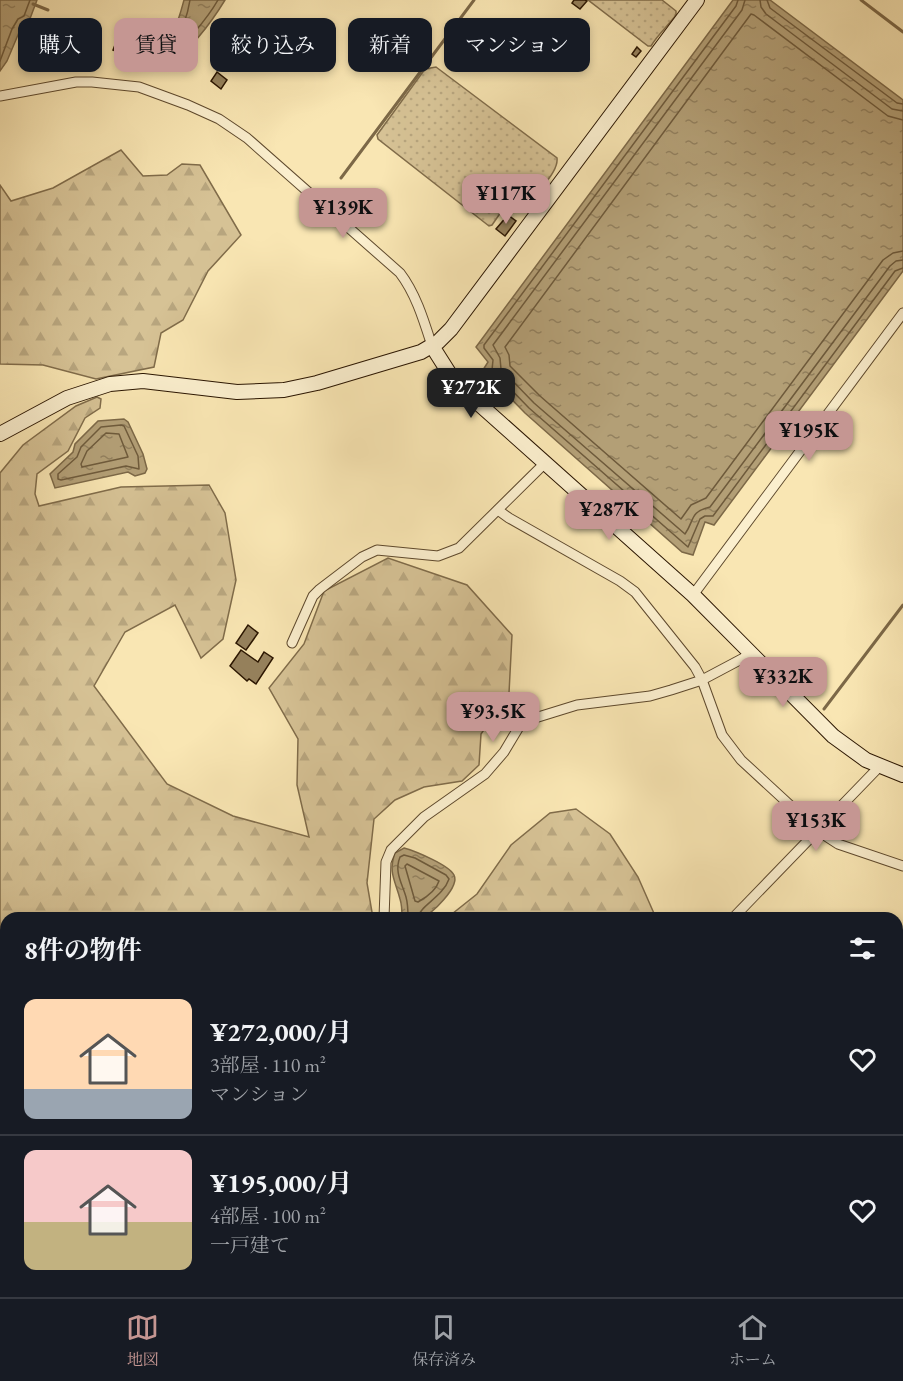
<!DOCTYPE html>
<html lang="ja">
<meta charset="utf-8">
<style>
:root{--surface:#171b24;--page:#20242c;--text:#f1f3f6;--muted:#9ea1a6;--line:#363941;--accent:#c59692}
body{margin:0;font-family:"EB Garamond","Noto Serif JP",serif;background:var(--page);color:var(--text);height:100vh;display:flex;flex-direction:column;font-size:22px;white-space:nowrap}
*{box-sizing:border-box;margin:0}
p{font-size:20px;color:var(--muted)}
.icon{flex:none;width:33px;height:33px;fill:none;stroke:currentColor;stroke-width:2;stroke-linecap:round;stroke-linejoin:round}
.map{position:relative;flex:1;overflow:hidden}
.drawer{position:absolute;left:0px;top:912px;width:903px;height:386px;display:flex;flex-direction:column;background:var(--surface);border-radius:18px 18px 0 0;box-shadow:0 3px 9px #0003}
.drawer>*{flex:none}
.guide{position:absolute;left:18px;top:18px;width:600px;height:54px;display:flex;gap:12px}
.price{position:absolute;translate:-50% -51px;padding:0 14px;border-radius:12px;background:var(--accent);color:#111;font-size:20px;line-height:39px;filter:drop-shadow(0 2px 3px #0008)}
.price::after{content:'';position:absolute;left:50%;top:36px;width:18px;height:14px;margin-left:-9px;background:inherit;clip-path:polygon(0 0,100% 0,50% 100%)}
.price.selected{background:#222;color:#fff}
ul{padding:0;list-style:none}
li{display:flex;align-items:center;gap:18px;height:150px;padding:0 24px}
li+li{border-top:2px solid var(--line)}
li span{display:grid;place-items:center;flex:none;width:168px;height:120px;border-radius:12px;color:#555}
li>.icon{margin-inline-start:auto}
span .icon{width:72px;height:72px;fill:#fffc;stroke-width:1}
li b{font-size:26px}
h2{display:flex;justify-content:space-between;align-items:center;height:72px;padding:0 24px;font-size:26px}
.pill{padding:0 21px;border-radius:12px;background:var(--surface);box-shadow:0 3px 9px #0003;font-size:21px;line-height:54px}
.pill.selected{background:var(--accent);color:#111}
.menu{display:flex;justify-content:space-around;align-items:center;height:84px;border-top:2px solid var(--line);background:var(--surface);font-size:16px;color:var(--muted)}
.menu a{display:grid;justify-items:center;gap:3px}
.menu .selected{color:var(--accent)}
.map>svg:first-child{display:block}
.green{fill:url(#green-dots);stroke:#806c4a;stroke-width:1.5}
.forest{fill:url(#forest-firs);stroke:#806c4a;stroke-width:1.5}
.water{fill:url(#water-ripples);stroke:#7c6847;stroke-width:1.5}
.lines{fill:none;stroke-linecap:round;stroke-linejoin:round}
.shore{stroke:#6e5a3b;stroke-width:1.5}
.stream{stroke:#7c6847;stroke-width:3}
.building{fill:#96825d;stroke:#2a1500;stroke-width:1.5}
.street-casing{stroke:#5e492d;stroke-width:11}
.secondary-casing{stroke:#2a1500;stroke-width:16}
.street{stroke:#fbefce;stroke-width:9}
.secondary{stroke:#fbefce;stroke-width:14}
</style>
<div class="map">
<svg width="903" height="1297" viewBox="0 0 903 1297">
<defs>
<pattern id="green-dots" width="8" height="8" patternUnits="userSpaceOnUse" patternTransform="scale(1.5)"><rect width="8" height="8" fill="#d6c295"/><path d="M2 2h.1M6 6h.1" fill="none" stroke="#b8a67f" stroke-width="1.8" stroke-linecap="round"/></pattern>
<pattern id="forest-firs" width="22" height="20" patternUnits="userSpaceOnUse" patternTransform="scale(1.5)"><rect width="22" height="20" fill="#d6c295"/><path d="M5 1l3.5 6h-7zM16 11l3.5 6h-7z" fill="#b8a67f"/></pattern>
<pattern id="water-ripples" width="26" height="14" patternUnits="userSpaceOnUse" patternTransform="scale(1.5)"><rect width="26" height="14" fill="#b39f76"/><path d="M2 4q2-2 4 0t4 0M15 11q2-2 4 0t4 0" fill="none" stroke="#92805e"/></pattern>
</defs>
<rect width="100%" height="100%" fill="#f9e6b3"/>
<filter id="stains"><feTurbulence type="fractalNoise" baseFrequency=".00333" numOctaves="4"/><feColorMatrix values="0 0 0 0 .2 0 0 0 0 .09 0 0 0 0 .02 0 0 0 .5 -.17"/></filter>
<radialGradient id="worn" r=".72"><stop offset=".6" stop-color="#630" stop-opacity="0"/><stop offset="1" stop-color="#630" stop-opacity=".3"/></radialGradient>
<g class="green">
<path d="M588,0H662L676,11V15C668,26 658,34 651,46H648Z"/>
<path d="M436,67L557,158C559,174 529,201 515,210C511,213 506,212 501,212L492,225L489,226L378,139L377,135L425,69Z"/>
</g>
<g class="forest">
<polygon points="121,150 143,176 167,175 182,164 200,165 241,235 208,271 183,320 161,333 154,367 96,379 43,365 0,364 0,185 11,201 53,188"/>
<polygon points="97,397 101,399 100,408 85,418 68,451 37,474 35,494 39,506 121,487 209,485 225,513 236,580 223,639 201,658 175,605 125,632 94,686 167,784 233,816 309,837 297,785 298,739 269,688 304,644 324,591 388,558 467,585 512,635 509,693 481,734 479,765 462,781 424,787 395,800 374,819 367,883 373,918 6,918 6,1223 0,1221 0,473 23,445 76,406"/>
<polygon points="576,809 610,834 638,877 656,918 447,918 477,894 511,845 550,813"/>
<polygon points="897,1118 903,1119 903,1270 897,1275"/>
<polygon points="70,1292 879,1292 875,1297 70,1297"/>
</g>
<g class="water">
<polygon points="0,0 37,0 28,24 23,23 7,61 0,71"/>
<path d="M184,0H225C214,18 186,59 165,63L145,54L152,38L161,41C176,35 180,14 184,0Z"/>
<polygon points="733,0 770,0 903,100 903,271 714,525 705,522 693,555 682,552 525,413 483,370 488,362 476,347"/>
<polygon points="124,419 128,422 143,454 147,469 145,473 135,476 128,472 55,488 50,474 73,452 75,444 98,421"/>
<path d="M404,848C415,851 449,865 454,875C460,887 432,914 421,918C417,920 407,918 402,918C402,912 402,905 400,899C395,880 388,872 395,853Z"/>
</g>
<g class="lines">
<g class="shore">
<path d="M190,0C188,13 182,34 172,43C168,46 162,47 158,49L159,52L166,56C181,53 210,14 218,0"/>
<polyline points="738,0 736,6 484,345 484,348 493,360 492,370 529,408 688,547 700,519 705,516 713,516 895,271 903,268"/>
<path d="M745,0L742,10L493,345L500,358L501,369L534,403L685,534C695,520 689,512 710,507L890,266L896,261L903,260"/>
<polyline points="760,0 761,7 766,14 892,109 903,111"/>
<polyline points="767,0 770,8 897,103 903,104"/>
<polyline points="0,61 12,29 18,19 24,16 30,0"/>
<polyline points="903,120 888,116 754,15 751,14 505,347 509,355 510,366 540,396 681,519 691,505 706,498 883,260 893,253 903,251"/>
<polygon points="121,425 124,426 138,456 139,469 126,466 61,480 58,479 58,474 77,457 81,447 101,427"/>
<polygon points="106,433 119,434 128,457 82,467 81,464 87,451"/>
<path d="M407,864L439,881C436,891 427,897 418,902L415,901L405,866Z"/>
<path d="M408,918C408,911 408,904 406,897C402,883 394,872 400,857L404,855L415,858L446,875L449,879C443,897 419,906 418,918"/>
</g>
<g class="stream">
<polyline points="861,0 903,32"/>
<polyline points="33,4 48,10"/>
<polyline points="341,178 474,0"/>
<polyline points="824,709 903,605"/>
</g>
</g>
<g class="building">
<polygon points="574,0 585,0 587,1 580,9 572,3"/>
<polygon points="129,23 145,29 133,58 113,50 122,27 127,29"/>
<polygon points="556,40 568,50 561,59 548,49"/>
<polygon points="637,47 641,51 636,57 632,54"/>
<polygon points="217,72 227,80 221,89 211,81"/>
<polygon points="508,215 516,221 505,236 496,229"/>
<polygon points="248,625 258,633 246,650 236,643"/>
<polygon points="241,650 258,662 264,652 273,658 256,684 249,679 247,681 230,666"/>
</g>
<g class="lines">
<g class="street-casing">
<g id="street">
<path d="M0,96L76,82H92L139,87L188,105L219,119L247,138L400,273C416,294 424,321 432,346"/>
<polyline points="498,510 509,518 620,581 635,592 695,667 702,680 722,735 741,760 818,831 838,844 903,866"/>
<polyline points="693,595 903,313"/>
<polyline points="292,643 313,596 320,589 362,557 377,550 438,556 459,548 545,463"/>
<polyline points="384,918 386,862 391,850 424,817 485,774 504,752 522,722 577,705 650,696 671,690 702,680 751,654"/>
<polyline points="733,918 879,767"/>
<polyline points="897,1078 903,1067"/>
<polyline points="897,1143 903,1148"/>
</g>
</g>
<g class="secondary-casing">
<g id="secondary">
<polyline points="432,346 451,376 469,395 693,595 833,736 866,760 903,775"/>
<polyline points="0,434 67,398 110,384 143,381 237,392 284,390 317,383 421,352 438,342 451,329 697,0"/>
<polyline points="0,1238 6,1241"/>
<polyline points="56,1292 59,1297"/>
</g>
</g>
<use href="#street" class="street"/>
<use href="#secondary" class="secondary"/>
</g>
<rect width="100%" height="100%" filter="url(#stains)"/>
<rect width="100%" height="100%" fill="url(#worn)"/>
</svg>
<b class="price" style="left:506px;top:225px">¥117K</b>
<b class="price" style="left:343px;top:239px">¥139K</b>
<b class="price selected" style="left:471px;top:419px">¥272K</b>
<b class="price" style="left:809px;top:462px">¥195K</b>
<b class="price" style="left:609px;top:541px">¥287K</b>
<b class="price" style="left:783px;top:708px">¥332K</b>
<b class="price" style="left:493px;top:743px">¥93.5K</b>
<b class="price" style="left:816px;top:852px">¥153K</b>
<div class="guide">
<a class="pill">購入</a>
<a class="pill selected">賃貸</a>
<a class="pill">絞り込み</a>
<a class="pill">新着</a>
<a class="pill">マンション</a>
</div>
<section class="drawer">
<h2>8件の物件<svg class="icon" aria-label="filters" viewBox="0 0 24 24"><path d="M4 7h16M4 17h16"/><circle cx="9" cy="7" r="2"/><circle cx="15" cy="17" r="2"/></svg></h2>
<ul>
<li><span style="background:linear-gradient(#ffd9b3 75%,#9aa5b1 0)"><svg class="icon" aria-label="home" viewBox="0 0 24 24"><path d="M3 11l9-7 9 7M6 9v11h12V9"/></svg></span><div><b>¥272,000/月</b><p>3部屋 · 110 m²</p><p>マンション</p></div><svg class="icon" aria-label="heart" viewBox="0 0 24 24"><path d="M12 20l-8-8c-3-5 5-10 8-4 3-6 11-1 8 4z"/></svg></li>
<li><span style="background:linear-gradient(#f6c9c9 60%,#c2b280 0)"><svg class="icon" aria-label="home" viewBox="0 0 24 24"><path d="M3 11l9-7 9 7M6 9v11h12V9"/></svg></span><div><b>¥195,000/月</b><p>4部屋 · 100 m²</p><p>一戸建て</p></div><svg class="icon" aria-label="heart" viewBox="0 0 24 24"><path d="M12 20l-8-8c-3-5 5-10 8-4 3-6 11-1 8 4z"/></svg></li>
</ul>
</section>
</div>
<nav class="menu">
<a class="selected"><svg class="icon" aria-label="map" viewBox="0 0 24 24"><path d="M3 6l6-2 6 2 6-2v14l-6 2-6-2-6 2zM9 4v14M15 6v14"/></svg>地図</a>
<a><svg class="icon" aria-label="saved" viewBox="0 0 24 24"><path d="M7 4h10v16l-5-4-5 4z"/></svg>保存済み</a>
<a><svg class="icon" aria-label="home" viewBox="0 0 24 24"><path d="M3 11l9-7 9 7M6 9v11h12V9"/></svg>ホーム</a>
</nav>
